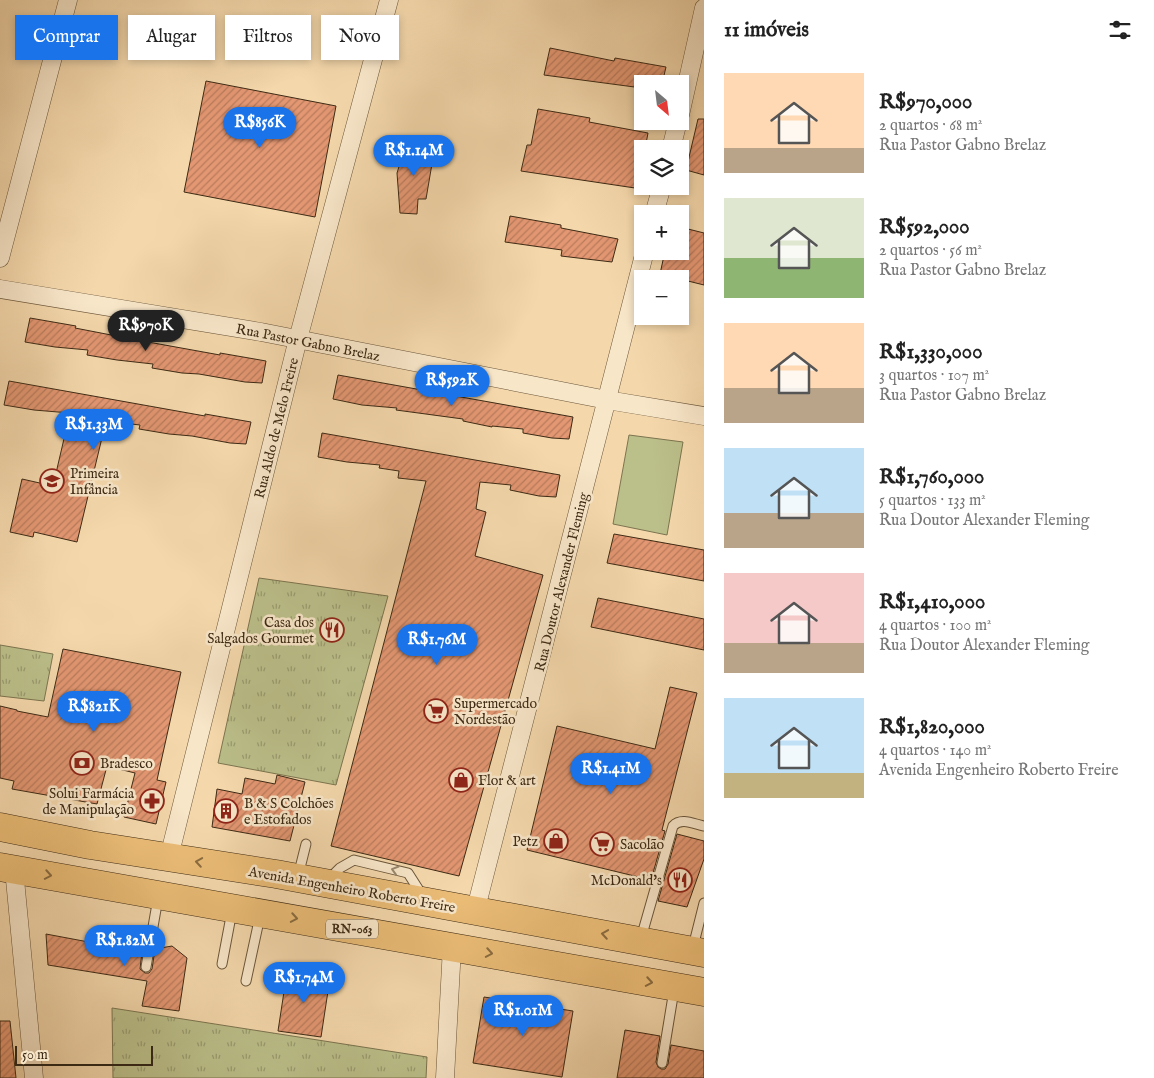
<!DOCTYPE html>
<html lang="pt">
<meta charset="utf-8">
<style>
:root{--surface:#fff;--page:#f6f6f6;--text:#222;--muted:#767676;--accent:#1a73e8}
body{margin:0;font-family:"IM FELL English",serif;background:var(--page);color:var(--text);height:100vh;display:flex;flex-direction:column;font-size:19px;white-space:nowrap}
*{box-sizing:border-box;margin:0}
p{font-size:16px;color:var(--muted)}
.icon{flex:none;width:28px;height:28px;fill:none;stroke:currentColor;stroke-width:2;stroke-linecap:round;stroke-linejoin:round}
.map{position:relative;flex:1;overflow:hidden}
.sheet{display:flex;flex-direction:column;background:var(--surface);width:450px}
.sheet>*{flex:none}
.hud{position:absolute;left:15px;top:15px;width:475px;height:45px;display:flex;gap:10px}
.needle{width:32px;rotate:152deg}
.tools{position:absolute;left:634px;top:75px;display:grid;gap:10px}
.tools a{display:grid;place-items:center;width:55px;height:55px;border-radius:0px;background:var(--surface);box-shadow:0 2px 8px #0003;font-size:25px}
.scale{position:absolute;left:15px;bottom:12px;width:138px;box-sizing:border-box;padding-left:5px;border:2px solid #3d2a14;border-top:0;font-size:14px;line-height:18px;white-space:nowrap;color:#3d2a14;-webkit-text-stroke:4px #f8e6c9;paint-order:stroke}
.price{position:absolute;translate:-50% -42px;padding:0 11px;border-radius:18px;background:var(--accent);color:#fff;font-size:16px;line-height:32px;filter:drop-shadow(0 1px 2px #0008)}
.price::after{content:'';position:absolute;left:50%;top:30px;width:15px;height:11px;margin-left:-8px;background:inherit;clip-path:polygon(0 0,100% 0,50% 100%)}
.price.selected{background:#222;color:#fff}
ul{padding:0;list-style:none}
li{display:flex;align-items:center;gap:15px;height:125px;padding:0 20px}
li span{display:grid;place-items:center;flex:none;width:140px;height:100px;border-radius:0px;color:#555}
li>.icon{margin-inline-start:auto}
span .icon{width:60px;height:60px;fill:#fffc;stroke-width:1}
li b{font-size:21px}
h2{display:flex;justify-content:space-between;align-items:center;height:60px;padding:0 20px;font-size:21px}
.tag{padding:0 18px;border-radius:0px;background:var(--surface);box-shadow:0 2px 8px #0003;font-size:18px;line-height:45px}
.tag.selected{background:var(--accent);color:#fff}
main{display:flex;flex:1;min-height:0}
.map>svg:first-child{display:block}
.grass{fill:url(#grass-tufts);stroke:#7c744f}
.pitch{fill:#bbbf8a;stroke:#7c744f}
.building{fill:url(#building-hatch);stroke:#3d2a14}
.lines{fill:none;stroke-linecap:round;stroke-linejoin:round}
.lane-casing{stroke:#6b563a;stroke-width:11}
.street-casing{stroke:#6b563a;stroke-width:19}
.primary-casing{stroke:#3d2a14;stroke-width:29}
.lane{stroke:#f8e6c9;stroke-width:9}
.street{stroke:#f8e6c9;stroke-width:18}
.primary{stroke:#eabc76;stroke-width:28}
.oneway{stroke:#8b6c40}
.oneway2{stroke:#9a886e}
.labels{text-anchor:middle;stroke-width:5;stroke-linejoin:round;paint-order:stroke}
.shield{fill:#f8e6c9;stroke:#75624a;stroke-width:1}
.shield-label{font-size:12px;font-weight:bold;fill:#3d2a14}
.street-label{font-size:14px;fill:#3d2a14;stroke:#f8e6c9}
.poi-label{font-size:14px;fill:#3d2a14;stroke:#f8e6c9;text-anchor:start}
</style>
<main>
<div class="map">
<svg width="704" height="1078" viewBox="0 0 704 1078">
<defs>
<pattern id="grass-tufts" width="24" height="20" patternUnits="userSpaceOnUse" patternTransform="scale(1.25)"><rect width="24" height="20" fill="#bbbf8a"/><path d="M3 7l-1-3M5 7V3M7 7l1-3M15 17l-1-3M17 17v-4M19 17l1-3" fill="none" stroke="#999b70"/></pattern>
<pattern id="building-hatch" width="6" height="6" patternUnits="userSpaceOnUse" patternTransform="scale(1.25)"><rect width="6" height="6" fill="#e39772"/><path d="M-1 1l2-2M0 6l6-6M5 7l2-2" fill="none" stroke="#b97b5c"/></pattern>
</defs>
<rect width="100%" height="100%" fill="#f4d8ac"/>
<filter id="stains"><feTurbulence type="fractalNoise" baseFrequency=".004" numOctaves="4"/><feColorMatrix values="0 0 0 0 .2 0 0 0 0 .09 0 0 0 0 .02 0 0 0 .5 -.17"/></filter>
<radialGradient id="worn" r=".72"><stop offset=".6" stop-color="#630" stop-opacity="0"/><stop offset="1" stop-color="#630" stop-opacity=".3"/></radialGradient>
<g class="grass">
<polygon points="259,578 388,596 336,785 218,763"/>
<polygon points="0,645 53,654 44,701 0,696"/>
<polygon points="112,1008 427,1057 426,1078 113,1078"/>
</g>
<polygon class="pitch" points="629,435 683,442 667,535 613,524"/>
<g class="building">
<polygon points="550,48 614,61 615,58 666,67 662,84 642,84 642,88 544,75"/>
<polygon points="206,81 336,106 315,217 184,192"/>
<polygon points="538,109 590,118 589,122 648,133 645,149 642,149 642,156 635,188 521,171 527,145 531,145"/>
<polygon points="698,119 704,119 704,175 686,170"/>
<polygon points="406,144 422,144 421,152 434,152 426,199 418,199 417,214 400,213 397,173"/>
<polygon points="510,216 561,225 561,228 618,239 612,262 561,256 562,250 505,242"/>
<polygon points="680,227 704,233 704,285 660,274 665,251 680,251"/>
<polygon points="30,318 76,326 75,328 137,340 220,355 220,353 266,361 262,383 245,382 199,374 182,373 152,368 153,364 117,360 87,355 88,350 55,347 25,342"/>
<polygon points="338,375 573,417 569,439 552,438 523,433 523,429 492,426 492,427 463,421 463,419 396,410 397,408 362,405 333,399"/>
<polygon points="9,381 205,416 205,414 251,422 246,444 230,443 192,436 169,434 139,429 140,425 106,421 77,542 34,532 33,537 10,532 22,479 53,486 70,413 34,410 4,405"/>
<polygon points="322,433 560,475 556,497 539,496 510,490 511,485 480,482 476,509 486,512 475,556 543,575 459,876 331,846 426,481 398,478 399,471 379,468 380,465 347,462 318,457"/>
<polygon points="614,534 704,550 704,581 607,563"/>
<polygon points="598,598 704,619 704,650 591,627"/>
<polygon points="63,649 181,672 157,780 166,782 156,824 124,817 135,773 107,766 97,804 12,789 14,781 0,778 0,706 17,710 17,711 48,717"/>
<polygon points="670,687 697,693 662,830 665,831 651,880 527,850 557,726 655,749"/>
<polygon points="277,775 305,782 290,841 212,827 217,789 242,794 245,778 275,784"/>
<polygon points="677,834 704,841 704,859 687,907 658,901"/>
<polygon points="46,934 142,952 140,969 145,973 149,973 152,969 155,949 172,946 187,958 179,1011 142,1006 147,981 48,965"/>
<polygon points="287,972 330,978 321,1037 278,1031"/>
<polygon points="484,997 573,1011 562,1077 473,1063"/>
<polygon points="0,1021 10,1021 16,1078 0,1078"/>
<polygon points="625,1030 660,1036 656,1062 658,1067 661,1069 665,1069 668,1064 671,1045 704,1051 704,1078 617,1078"/>
</g>
<g class="lines">
<g class="lane-casing">
<g id="lane">
<polyline points="298,876 306,844"/>
<polyline points="330,878 340,868 354,860 408,873 422,895"/>
<path d="M641,938L673,826C681,817 694,824 704,826"/>
<polyline points="693,947 704,903"/>
<polyline points="222,964 232,911"/>
<polyline points="146,967 158,898"/>
<polyline points="246,981 260,916"/>
<polyline points="662,1063 674,990"/>
</g>
</g>
<g class="street-casing">
<g id="street">
<polyline points="680,115 704,8"/>
<polyline points="671,149 678,121"/>
<polyline points="654,214 662,186"/>
<polyline points="0,258 68,0"/>
<polyline points="0,289 261,332 607,400 704,416"/>
<polyline points="169,857 298,339 389,0"/>
<polyline points="14,869 34,1078"/>
<polyline points="475,912 645,251"/>
<polyline points="445,1078 452,947"/>
</g>
</g>
<g class="primary-casing">
<g id="primary">
<polyline points="0,827 90,845 276,874 704,953"/>
<polyline points="0,867 704,992"/>
</g>
</g>
<use href="#lane" class="lane"/>
<use href="#street" class="street"/>
<use href="#primary" class="primary"/>
</g>
<defs><path id="oneway-chevron" d="M-2-3.5L2.5 0L-2 3.5" fill="none" stroke-width="1.6" stroke-linecap="round" stroke-linejoin="round" transform="scale(1.25)"/></defs>
<g class="oneway">
<use href="#oneway-chevron" transform="translate(199 862) rotate(-171)"/>
<use href="#oneway-chevron" transform="translate(48 875) rotate(10)"/>
<use href="#oneway-chevron" transform="translate(294 918) rotate(10)"/>
<use href="#oneway-chevron" transform="translate(605 934) rotate(-171)"/>
<use href="#oneway-chevron" transform="translate(489 953) rotate(10)"/>
<use href="#oneway-chevron" transform="translate(649 982) rotate(10)"/>
</g>
<use class="oneway2" href="#oneway-chevron" transform="translate(395 870) rotate(-163)"/>
<defs>
<g id="school-ring" transform="scale(1.25)"><circle r="9.5" fill="#f8e6c9" stroke="#8f2418" stroke-width="1.5"/><path d="M0-5L7-2L0 1L-7-2ZM-4 1L0 2.5L4 1V4Q0 6-4 4Z" fill="#8f2418"/></g>
<g id="restaurant-ring" transform="scale(1.25)"><circle r="9.5" fill="#f8e6c9" stroke="#8f2418" stroke-width="1.5"/><path d="M-5-6h1v4h1v-4h1v4h1v-4h1v5L-1.5 .5V6h-2V.5L-5-1ZM5-6V6H3V1.5H1.5Q1.5-4 5-6Z" fill="#8f2418"/></g>
<g id="supermarket-ring" transform="scale(1.25)"><circle r="9.5" fill="#f8e6c9" stroke="#8f2418" stroke-width="1.5"/><path d="M-6-5.5h2.5l.6 2H6L4.5 2H-2.5L-4.4-4H-6ZM-1.5 3.2a1.3 1.3 0 1 0 .1 0ZM3 3.2a1.3 1.3 0 1 0 .1 0Z" fill="#8f2418"/></g>
<g id="bank-ring" transform="scale(1.25)"><circle r="9.5" fill="#f8e6c9" stroke="#8f2418" stroke-width="1.5"/><path d="M-6-4H6V4H-6ZM0-2.3a2.3 2.3 0 1 0 0 4.6a2.3 2.3 0 1 0 0-4.6Z" fill="#8f2418"/></g>
<g id="shop-ring" transform="scale(1.25)"><circle r="9.5" fill="#f8e6c9" stroke="#8f2418" stroke-width="1.5"/><path d="M-5-2.5h2.3a2.7 3.5 0 0 1 5.4 0H5L5.5 6h-11ZM-1.5-2.5h3a1.5 2.3 0 0 0-3 0Z" fill="#8f2418"/></g>
<g id="pharmacy-ring" transform="scale(1.25)"><circle r="9.5" fill="#f8e6c9" stroke="#8f2418" stroke-width="1.5"/><path d="M-2-6h4v4h4v4h-4v4h-4v-4h-4v-4h4Z" fill="#8f2418"/></g>
<g id="building-ring" transform="scale(1.25)"><circle r="9.5" fill="#f8e6c9" stroke="#8f2418" stroke-width="1.5"/><path d="M-4-6H4V6H1V3H-1V6H-4ZM-2.5-4.3h1.7v1.8h-1.7ZM.8-4.3h1.7v1.8H.8ZM-2.5-1h1.7V.8h-1.7ZM.8-1h1.7V.8H.8Z" fill="#8f2418"/></g>
</defs>
<g fill-rule="evenodd">
<use href="#school-ring" x="52" y="481"/>
<use href="#restaurant-ring" x="332" y="630"/>
<use href="#supermarket-ring" x="436" y="711"/>
<use href="#bank-ring" x="82" y="763"/>
<use href="#shop-ring" x="461" y="780"/>
<use href="#pharmacy-ring" x="152" y="801"/>
<use href="#building-ring" x="226" y="811"/>
<use href="#shop-ring" x="556" y="841"/>
<use href="#supermarket-ring" x="602" y="844"/>
<use href="#restaurant-ring" x="680" y="880"/>
</g>
<g class="labels">
<rect class="shield" x="326" y="919.5" width="52" height="19" rx="4"/>
<g class="shield-label">
<text x="352" y="933">RN-063</text>
</g>
<g class="street-label">
<text transform="translate(308 342) rotate(11)" y="5">Rua Pastor Gabno Brelaz</text>
<text transform="translate(276 428) rotate(-76)" y="5">Rua Aldo de Melo Freire</text>
<text transform="translate(561 582) rotate(-76)" y="5">Rua Doutor Alexander Fleming</text>
<text transform="translate(352 889) rotate(10)" y="5">Avenida Engenheiro Roberto Freire</text>
</g>
<g class="poi-label">
<text x="70" y="478">Primeira<tspan x="70" dy="16">Infância</tspan></text>
<text x="314" y="627" text-anchor="end">Casa dos<tspan x="314" dy="16">Salgados Gourmet</tspan></text>
<text x="454" y="708">Supermercado<tspan x="454" dy="16">Nordestão</tspan></text>
<text x="100" y="768">Bradesco</text>
<text x="478" y="785">Flor &amp; art</text>
<text x="134" y="798" text-anchor="end">Solui Farmácia<tspan x="134" dy="16">de Manipulação</tspan></text>
<text x="244" y="808">B &amp; S Colchões<tspan x="244" dy="16">e Estofados</tspan></text>
<text x="538" y="846" text-anchor="end">Petz</text>
<text x="620" y="849">Sacolão</text>
<text x="662" y="885" text-anchor="end">McDonald's</text>
</g>
</g>
<rect width="100%" height="100%" filter="url(#stains)"/>
<rect width="100%" height="100%" fill="url(#worn)"/>
</svg>
<div class="tools">
<a><svg class="needle" viewBox="-14 -14 28 28"><path d="M0-13l5 13h-10z" fill="#e53935"/><path d="M0 13l5-13h-10z" fill="#767676"/></svg></a>
<a><svg class="icon" aria-label="layers" viewBox="0 0 24 24"><path d="M12 4l9 5-9 5-9-5zM3 14l9 5 9-5"/></svg></a>
<a>+</a>
<a>−</a>
</div>
<div class="scale">50 m</div>
<b class="price" style="left:260px;top:149px">R$856K</b>
<b class="price" style="left:414px;top:177px">R$1.14M</b>
<b class="price selected" style="left:146px;top:352px">R$970K</b>
<b class="price" style="left:452px;top:407px">R$592K</b>
<b class="price" style="left:94px;top:451px">R$1.33M</b>
<b class="price" style="left:437px;top:666px">R$1.76M</b>
<b class="price" style="left:94px;top:733px">R$821K</b>
<b class="price" style="left:611px;top:795px">R$1.41M</b>
<b class="price" style="left:125px;top:967px">R$1.82M</b>
<b class="price" style="left:304px;top:1004px">R$1.74M</b>
<b class="price" style="left:523px;top:1037px">R$1.01M</b>
<div class="hud">
<a class="tag selected">Comprar</a>
<a class="tag">Alugar</a>
<a class="tag">Filtros</a>
<a class="tag">Novo</a>
</div>
</div>
<section class="sheet">
<h2>11 imóveis<svg class="icon" aria-label="filters" viewBox="0 0 24 24"><path d="M4 7h16M4 17h16"/><circle cx="9" cy="7" r="2"/><circle cx="15" cy="17" r="2"/></svg></h2>
<ul>
<li><span style="background:linear-gradient(#ffd9b3 75%,#b9a48a 0)"><svg class="icon" aria-label="home" viewBox="0 0 24 24"><path d="M3 11l9-7 9 7M6 9v11h12V9"/></svg></span><div><b>R$970,000</b><p>2 quartos · 68 m²</p><p>Rua Pastor Gabno Brelaz</p></div></li>
<li><span style="background:linear-gradient(#dfe7d0 60%,#8fb573 0)"><svg class="icon" aria-label="home" viewBox="0 0 24 24"><path d="M3 11l9-7 9 7M6 9v11h12V9"/></svg></span><div><b>R$592,000</b><p>2 quartos · 56 m²</p><p>Rua Pastor Gabno Brelaz</p></div></li>
<li><span style="background:linear-gradient(#ffd9b3 65%,#b9a48a 0)"><svg class="icon" aria-label="home" viewBox="0 0 24 24"><path d="M3 11l9-7 9 7M6 9v11h12V9"/></svg></span><div><b>R$1,330,000</b><p>3 quartos · 107 m²</p><p>Rua Pastor Gabno Brelaz</p></div></li>
<li><span style="background:linear-gradient(#bfe0f5 65%,#b9a48a 0)"><svg class="icon" aria-label="home" viewBox="0 0 24 24"><path d="M3 11l9-7 9 7M6 9v11h12V9"/></svg></span><div><b>R$1,760,000</b><p>5 quartos · 133 m²</p><p>Rua Doutor Alexander Fleming</p></div></li>
<li><span style="background:linear-gradient(#f6c9c9 70%,#b9a48a 0)"><svg class="icon" aria-label="home" viewBox="0 0 24 24"><path d="M3 11l9-7 9 7M6 9v11h12V9"/></svg></span><div><b>R$1,410,000</b><p>4 quartos · 100 m²</p><p>Rua Doutor Alexander Fleming</p></div></li>
<li><span style="background:linear-gradient(#bfe0f5 75%,#c2b280 0)"><svg class="icon" aria-label="home" viewBox="0 0 24 24"><path d="M3 11l9-7 9 7M6 9v11h12V9"/></svg></span><div><b>R$1,820,000</b><p>4 quartos · 140 m²</p><p>Avenida Engenheiro Roberto Freire</p></div></li>
</ul>
</section>
</main>
